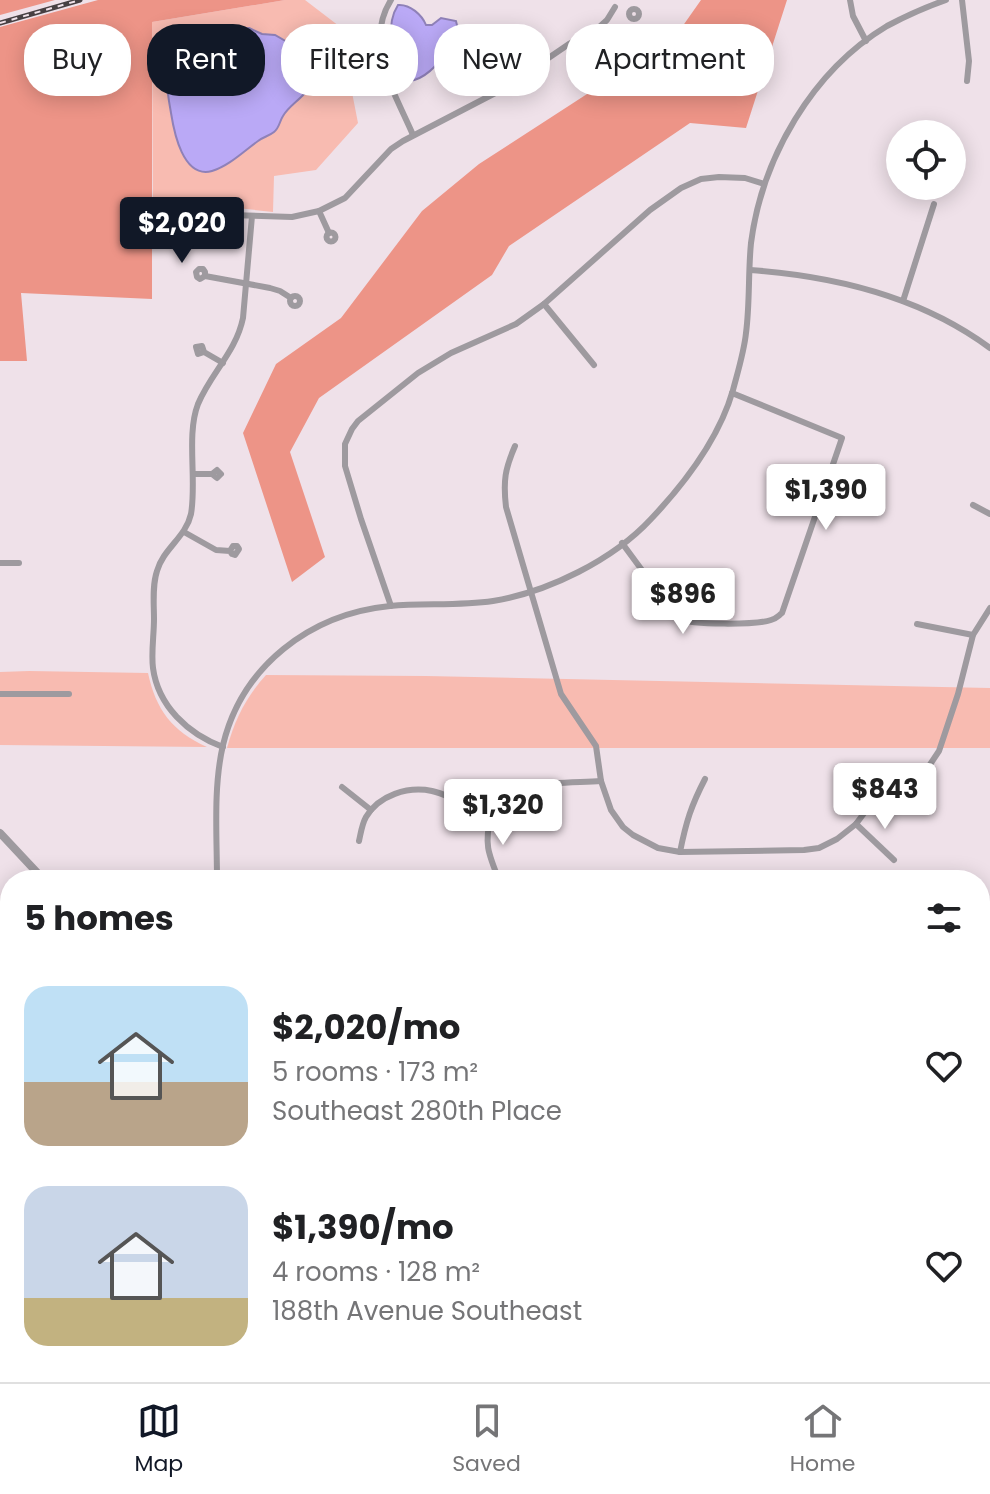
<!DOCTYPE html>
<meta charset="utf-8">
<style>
:root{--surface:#fff;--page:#f2f2f2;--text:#202124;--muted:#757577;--line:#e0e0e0;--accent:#111827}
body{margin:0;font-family:Poppins,sans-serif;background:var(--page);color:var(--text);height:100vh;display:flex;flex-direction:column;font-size:30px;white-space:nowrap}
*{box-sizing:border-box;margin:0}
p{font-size:26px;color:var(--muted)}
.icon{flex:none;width:44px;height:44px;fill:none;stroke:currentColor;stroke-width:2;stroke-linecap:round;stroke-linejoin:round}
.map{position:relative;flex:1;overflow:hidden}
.side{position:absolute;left:0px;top:870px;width:990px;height:512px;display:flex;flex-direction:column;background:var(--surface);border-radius:32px 32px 0 0;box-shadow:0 4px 20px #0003}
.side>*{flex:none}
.banner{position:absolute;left:24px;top:24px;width:942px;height:72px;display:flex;gap:16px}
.buttons{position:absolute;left:886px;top:120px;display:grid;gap:16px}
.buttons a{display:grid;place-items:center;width:80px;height:80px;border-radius:50%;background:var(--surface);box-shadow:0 4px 20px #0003;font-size:40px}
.price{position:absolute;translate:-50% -68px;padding:0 18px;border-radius:8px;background:#fff;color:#222;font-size:26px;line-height:52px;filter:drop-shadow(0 2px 4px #0008)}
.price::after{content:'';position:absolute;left:50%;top:48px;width:24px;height:18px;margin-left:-12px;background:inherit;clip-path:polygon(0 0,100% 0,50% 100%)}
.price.current{background:var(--accent);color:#fff}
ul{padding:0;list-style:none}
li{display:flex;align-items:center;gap:24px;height:200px;padding:0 24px}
li span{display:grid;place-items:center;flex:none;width:224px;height:160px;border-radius:24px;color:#555}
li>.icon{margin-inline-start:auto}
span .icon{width:96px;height:96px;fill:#fffc;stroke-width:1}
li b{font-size:34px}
h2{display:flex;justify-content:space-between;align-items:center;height:96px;padding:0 24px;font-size:34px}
.pill{padding:0 28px;border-radius:32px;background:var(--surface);box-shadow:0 4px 20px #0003;font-size:28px;line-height:72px}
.pill.current{background:var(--accent);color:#fff}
.tabs{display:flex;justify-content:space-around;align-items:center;height:112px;border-top:2px solid var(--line);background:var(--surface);font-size:22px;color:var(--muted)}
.tabs a{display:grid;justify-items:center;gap:4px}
.tabs .current{color:var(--accent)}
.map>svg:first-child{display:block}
.green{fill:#f8bbb1}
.forest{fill:#ed9487}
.water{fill:#baa9f6;stroke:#8f81b8;stroke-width:2}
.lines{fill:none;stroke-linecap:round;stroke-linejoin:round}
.taxiway{stroke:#9b9096;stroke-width:14}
.runway{stroke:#9b9096;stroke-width:36}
.minor{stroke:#9e9a9f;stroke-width:6}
.tertiary{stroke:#9e9a9f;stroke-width:8}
.rail-casing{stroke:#474043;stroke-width:5}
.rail{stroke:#efe1e9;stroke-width:2;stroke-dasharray:6;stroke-linecap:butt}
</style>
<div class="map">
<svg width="990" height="1382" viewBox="0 0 990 1382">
<rect width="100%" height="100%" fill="#efe1e9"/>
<g class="green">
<polygon points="285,0 305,0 339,26 358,123 316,170 274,176 273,212 237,208 153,224 152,22"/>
<path d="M29,671L148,673C156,710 172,731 207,747L0,745V672Z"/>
<path d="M266,675L426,676L990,688V748H227C235,719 246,697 266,675Z"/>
</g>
<g class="forest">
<polygon points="0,0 55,0 0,15"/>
<polygon points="98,0 285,0 152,22 152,299 21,293 27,361 0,361 0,27"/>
<polygon points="701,0 787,0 746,128 690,123 509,246 492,275 319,398 290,452 325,557 292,582 243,433 276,364 341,318 422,211 479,164 675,37"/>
<polygon points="0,974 10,975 10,1018 0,1011"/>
<rect x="167" y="1372" width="322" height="10"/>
</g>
<g class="water">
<path d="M398,5C410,4 422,15 426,25H432L441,18L456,21L460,38C445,52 431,79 409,81L405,76L400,75C392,55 385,25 398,5Z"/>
<path d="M249,28L262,34L275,35L294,46L299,54V67L304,94C298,101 288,107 283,116C279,122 280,127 274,132C269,136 263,137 258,141C244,151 229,166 212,171C183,179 174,132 171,113C169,100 164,81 171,71C179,59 200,64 211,56C214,54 216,49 218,46C227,38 237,29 249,28Z"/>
</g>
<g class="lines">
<g class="taxiway">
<polyline points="0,1114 8,1113 10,1133"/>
<polyline points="0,1220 6,1221"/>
<polyline points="0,1315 10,1315"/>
<polyline points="47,1378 81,1372"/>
</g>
<g class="runway">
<polyline points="0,1182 10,1246"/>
<polyline points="30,1372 31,1382"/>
</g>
<g class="minor">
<path d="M391,0C363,44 395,93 413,135"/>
<polyline points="850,0 853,16 866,41"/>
<polyline points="962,0 969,61 967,81"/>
<circle cx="634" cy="14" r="5"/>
<polyline points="496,74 490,72 492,66 498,68 496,74 503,89"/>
<polyline points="319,211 329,233"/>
<polyline points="158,231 229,215 292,217 319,211 345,198 391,149 403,141 503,89 569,44 596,30 607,20 615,7"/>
<circle cx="331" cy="237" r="4.5"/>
<path d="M750,270C835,276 920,296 990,348"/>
<polyline points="205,276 205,272 203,269 199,269 196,272 197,277 200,279 205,276 270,288 280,291 291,298"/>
<circle cx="295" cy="301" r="5"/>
<polyline points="903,301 934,204"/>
<polyline points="544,304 594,365"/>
<polyline points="204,352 198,354 196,347 202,346 204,352 223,363"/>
<path d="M515,446C505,469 503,481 506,507L561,694L596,746L601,781L611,810L623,827L633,835L658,848L680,852L804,850L819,848L837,839L856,824L876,797L929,766L939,751L958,694L973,635L990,608"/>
<polyline points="193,474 212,474 217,478 221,474 217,470 212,474"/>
<polyline points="973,505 990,514"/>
<polyline points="184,532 216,550 230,551 232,554 235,555 239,549 237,546 233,546 230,551"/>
<path d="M622,543L678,619C692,625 756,625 771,620C777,618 777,617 782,613L842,438L732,393"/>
<polyline points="0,563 19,563"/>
<polyline points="391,606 361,519 345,466 345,444 352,429 358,421 418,373 451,353 516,324 544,304 650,210 681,188 701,179 719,177 745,178 764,184"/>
<polyline points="917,624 973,635"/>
<polyline points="0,694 69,694"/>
<path d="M223,747C188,734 158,706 153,668C151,653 154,635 154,619C154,604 152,586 157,571C163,549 186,537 191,514C197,480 186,435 198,404C211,373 236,352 243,318L252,216"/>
<polyline points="342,787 371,810"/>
<path d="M491,815C484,844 488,853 499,880"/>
<polyline points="856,824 894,860"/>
<path d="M359,841C361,832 362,824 366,817C379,795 408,786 432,791C452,796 472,807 491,815C503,805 515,795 529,789C551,781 578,783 601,781"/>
<path d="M680,852C686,822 691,806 705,779"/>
<path d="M217,880C217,836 213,788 223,745C242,666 310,614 390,606C424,603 459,606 493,601C548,592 613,560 651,519C686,482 719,439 733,390C738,371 744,352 746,333C750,303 748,273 751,243C762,158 812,71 887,26C906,16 926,7 946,0"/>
<polyline points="0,969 10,969"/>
<polyline points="980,1282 990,1282"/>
<polyline points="167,1372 167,1382"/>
<polyline points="791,1372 791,1382"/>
</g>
<g class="tertiary">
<polyline points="0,833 44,880"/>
<polyline points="980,1074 990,1070"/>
<polyline points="207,1372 207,1382"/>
</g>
<g class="rail-casing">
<polyline id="rail" points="0,23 80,0"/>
</g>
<use href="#rail" class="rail"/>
</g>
</svg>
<div class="buttons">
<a><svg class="icon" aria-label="locate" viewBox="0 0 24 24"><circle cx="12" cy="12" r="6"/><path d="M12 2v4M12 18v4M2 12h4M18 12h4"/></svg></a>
</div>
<b class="price current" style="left:182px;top:265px">$2,020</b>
<b class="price" style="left:826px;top:532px">$1,390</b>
<b class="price" style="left:683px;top:636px">$896</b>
<b class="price" style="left:885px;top:831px">$843</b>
<b class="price" style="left:503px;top:847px">$1,320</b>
<div class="banner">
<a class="pill">Buy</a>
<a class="pill current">Rent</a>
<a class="pill">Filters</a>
<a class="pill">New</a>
<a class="pill">Apartment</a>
</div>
<section class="side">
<h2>5 homes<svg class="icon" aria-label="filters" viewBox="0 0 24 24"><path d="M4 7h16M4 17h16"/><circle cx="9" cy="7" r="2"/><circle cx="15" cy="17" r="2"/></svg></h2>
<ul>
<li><span style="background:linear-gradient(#bfe0f5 60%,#b9a48a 0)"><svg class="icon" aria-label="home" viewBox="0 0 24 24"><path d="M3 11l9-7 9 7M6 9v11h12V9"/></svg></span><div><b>$2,020/mo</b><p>5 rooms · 173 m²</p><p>Southeast 280th Place</p></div><svg class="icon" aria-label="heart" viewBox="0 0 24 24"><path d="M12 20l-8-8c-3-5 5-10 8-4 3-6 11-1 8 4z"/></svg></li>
<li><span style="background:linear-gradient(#c9d6e8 70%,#c2b280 0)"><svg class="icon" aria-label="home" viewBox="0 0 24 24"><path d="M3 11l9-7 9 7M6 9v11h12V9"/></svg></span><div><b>$1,390/mo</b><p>4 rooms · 128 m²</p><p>188th Avenue Southeast</p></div><svg class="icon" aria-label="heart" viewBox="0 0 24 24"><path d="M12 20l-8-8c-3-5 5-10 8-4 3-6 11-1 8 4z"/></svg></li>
</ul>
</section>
</div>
<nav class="tabs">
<a class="current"><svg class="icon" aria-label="map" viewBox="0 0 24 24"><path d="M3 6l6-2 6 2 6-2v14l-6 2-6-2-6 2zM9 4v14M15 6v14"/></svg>Map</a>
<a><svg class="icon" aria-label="saved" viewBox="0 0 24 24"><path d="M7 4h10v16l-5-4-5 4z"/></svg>Saved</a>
<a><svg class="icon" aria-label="home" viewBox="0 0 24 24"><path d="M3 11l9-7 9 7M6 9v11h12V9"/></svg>Home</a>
</nav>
